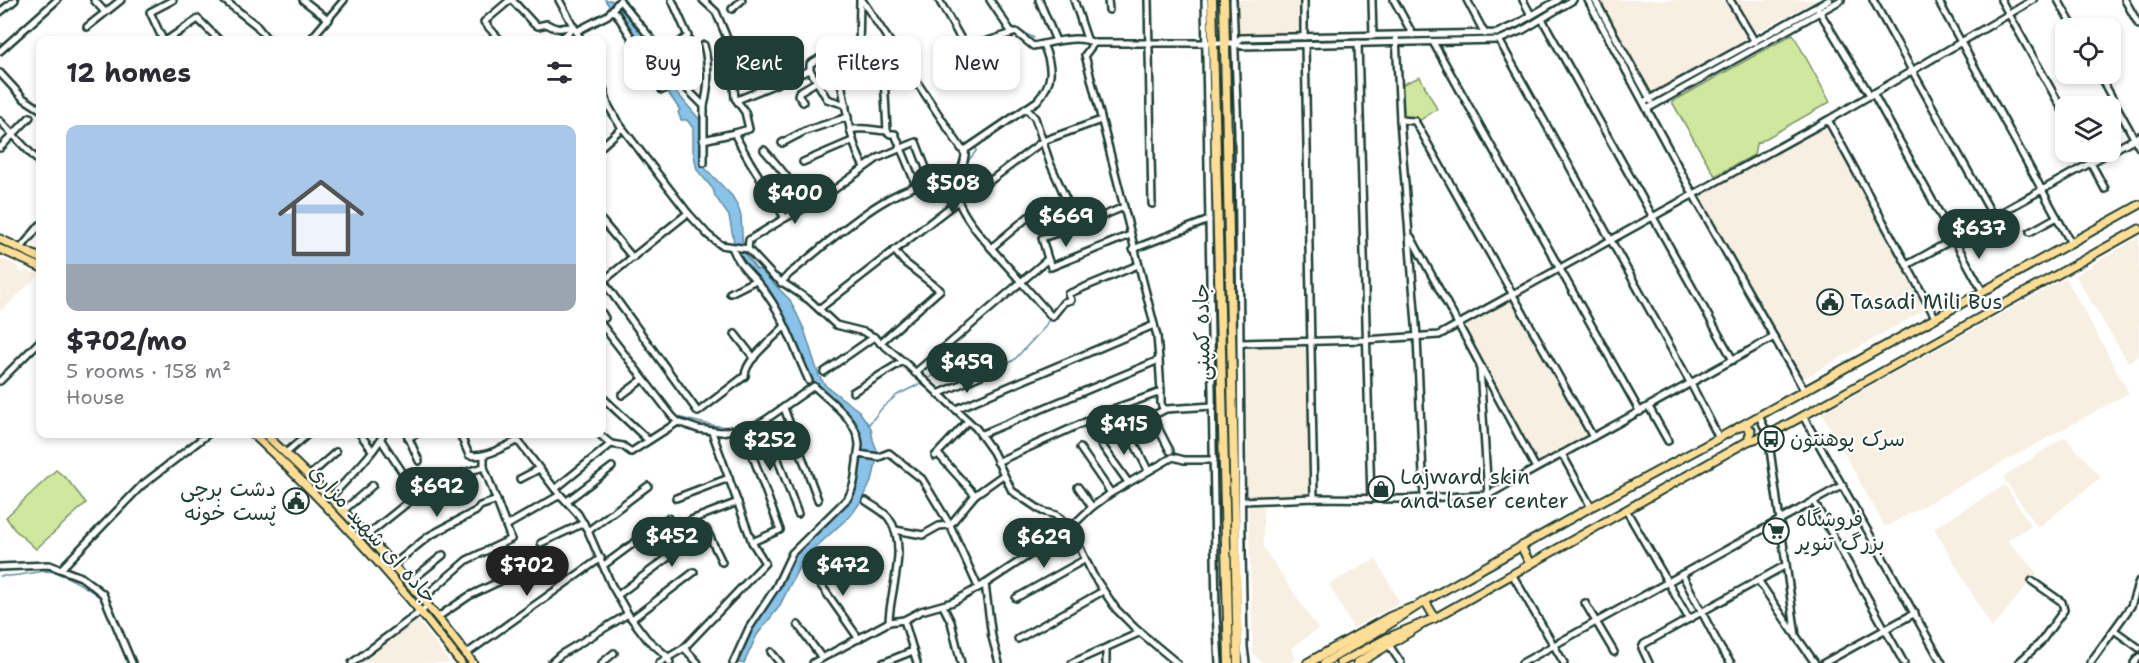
<!DOCTYPE html>
<meta charset="utf-8">
<style>
:root{--surface:#fff;--page:#f7f7f7;--text:#2b2b33;--muted:#7c7c81;--accent:#1f3d34}
body{margin:0;font-family:"Shantell Sans","Playpen Sans Arabic",sans-serif;background:var(--page);color:var(--text);height:100vh;display:flex;flex-direction:column;font-size:22px;white-space:nowrap}
*{box-sizing:border-box;margin:0}
p{font-size:20px;color:var(--muted)}
.icon{flex:none;width:33px;height:33px;fill:none;stroke:currentColor;stroke-width:2;stroke-linecap:round;stroke-linejoin:round}
.map{position:relative;flex:1;overflow:hidden}
.details{position:absolute;left:36px;top:36px;width:570px;height:402px;display:flex;flex-direction:column;background:var(--surface);border-radius:12px;box-shadow:0 3px 9px #0003}
.details>*{flex:none}
.banner{position:absolute;left:624px;top:36px;width:570px;height:54px;display:flex;gap:12px}
.controls{position:absolute;left:2055px;top:18px;display:grid;gap:12px}
.controls a{display:grid;place-items:center;width:66px;height:66px;border-radius:12px;background:var(--surface);box-shadow:0 3px 9px #0003;font-size:30px}
.price{position:absolute;translate:-50% -51px;padding:0 14px;border-radius:21px;background:var(--accent);color:#fff;font-size:20px;line-height:39px;filter:drop-shadow(0 2px 3px #0008)}
.price::after{content:'';position:absolute;left:50%;top:36px;width:18px;height:14px;margin-left:-9px;background:inherit;clip-path:polygon(0 0,100% 0,50% 100%)}
.price.selected{background:#222;color:#fff}
ul{padding:0;list-style:none}
li{display:grid;align-content:center;gap:12px;height:318px;padding:0 30px}
li span{display:grid;place-items:center;height:186px;border-radius:12px;color:#555}
li>.icon{margin-inline-start:auto}
span .icon{width:108px;height:108px;fill:#fffc;stroke-width:1}
li b{font-size:26px}
h2{display:flex;justify-content:space-between;align-items:center;height:72px;padding:0 30px;font-size:26px}
.pill{padding:0 21px;border-radius:12px;background:var(--surface);box-shadow:0 3px 9px #0003;font-size:21px;line-height:54px}
.pill.selected{background:var(--accent);color:#fff}
.map>svg:first-child{display:block}
.built{fill:#f7efe1}
.green{fill:#d0e89d;stroke:#789268;stroke-width:1.5}
.water{fill:#8ac3e9;stroke:#5f8da1;stroke-width:1.5}
.lines{fill:none;stroke-linecap:round;stroke-linejoin:round}
.stream{stroke:#5f8da1;stroke-width:1.5}
.minor-casing{stroke:#1f3d34;stroke-width:10}
.major-casing{stroke:#1f3d34;stroke-width:11}
.highway-casing{stroke:#1f3d34;stroke-width:12}
.minor{stroke:#fff;stroke-width:5}
.major{stroke:#fede96;stroke-width:7}
.highway{stroke:#fede96;stroke-width:8}
.labels{text-anchor:middle;stroke-width:4.5;stroke-linejoin:round;paint-order:stroke}
.poi-label{font-size:21px;fill:#1f3d34;stroke:#fff;text-anchor:start}
.street-label{font-size:21px;fill:#1f3d34;stroke:#fff}
</style>
<div class="map">
<svg width="2139" height="663" viewBox="0 0 2139 663">
<rect width="100%" height="100%" fill="#fff"/>
<filter id="ink" filterUnits="userSpaceOnUse"><feTurbulence type="fractalNoise" baseFrequency=".0167" numOctaves="2"/><feDisplacementMap in="SourceGraphic" scale="12" xChannelSelector="R" yChannelSelector="G"/><feConvolveMatrix kernelMatrix="1 2 1 2 8 2 1 2 1" color-interpolation-filters="sRGB"/></filter>
<g filter="url(#ink)">
<g class="built">
<polygon points="1237,0 1300,0 1300,32 1238,33"/>
<polygon points="1592,0 1725,0 1747,41 1645,96"/>
<polygon points="1727,0 1818,0 1746,37"/>
<polygon points="1828,124 1870,203 1924,310 1803,379 1699,195"/>
<polygon points="2139,237 2139,356 2128,362 2075,275"/>
<polygon points="0,258 16,265 19,271 23,273 26,270 39,275 0,312"/>
<polygon points="2066,278 2129,393 1885,527 1822,413"/>
<polygon points="1513,299 1590,436 1542,463 1540,461 1537,463 1464,326"/>
<polygon points="1309,345 1311,495 1247,498 1246,347"/>
<polygon points="2065,437 2101,477 2038,528 2003,477"/>
<polygon points="2005,485 2031,526 2007,540 2037,573 1992,628 1934,528"/>
<polygon points="1248,505 1263,505 1263,547 1318,629 1291,648 1296,659 1290,663 1263,663 1253,654"/>
<polygon points="1376,559 1400,603 1353,628 1329,584"/>
<polygon points="417,619 450,663 357,663"/>
</g>
<g class="green">
<polygon points="1793,34 1830,102 1756,144 1754,155 1715,176 1672,102"/>
<polygon points="1420,77 1437,109 1419,121 1402,119 1401,85"/>
<polygon points="56,470 67,479 86,503 36,549 14,529 6,517"/>
</g>
<path class="water" d="M605,0H611L619,8H623L651,43L650,47C657,58 662,69 666,80L700,120L703,166L732,196L738,206L741,216L743,251L756,269L760,270L790,300L804,329L819,376L826,386L859,411L871,428L873,440L878,453L873,477L864,497L852,514L803,559L779,607L757,635L744,663H736L752,627L782,581L797,552L852,499L856,491L862,459L861,444L857,431L811,381L789,327L773,295L769,288L763,286L745,268L736,252L729,216L715,196L713,189L697,170L693,151V128L687,120H681L678,112L680,110Z"/>
<g class="lines">
<g class="stream">
<polyline points="1009,25 1034,38"/>
<polyline points="1025,106 1037,97 1045,84"/>
<polyline points="965,165 976,151 976,144"/>
<polyline points="928,379 937,373 959,367 1002,367 1014,360 1044,328 1049,319"/>
<path d="M675,416C699,423 735,433 758,421C777,411 793,394 813,384"/>
<polyline points="869,424 883,407 897,395 924,382"/>
<path d="M0,576C17,577 31,572 47,571C61,571 91,590 102,599"/>
</g>
<g class="minor-casing">
<g id="minor">
<polyline points="94,0 104,11"/>
<polyline points="224,0 256,25 268,40"/>
<polyline points="303,0 329,20"/>
<path d="M512,0L534,24L538,26L547,24C560,32 561,26 574,27"/>
<polyline points="559,0 581,40"/>
<polyline points="703,0 716,12 735,57 733,78 735,98 745,112 749,129 735,133 736,137 750,162 785,218 821,199 878,158 916,142 931,181"/>
<polyline points="862,0 965,154"/>
<path d="M939,0L966,48L1016,32L1033,46C1051,43 1077,34 1094,43H1234L1242,46L1499,40L1523,30L1573,0"/>
<polyline points="990,0 1012,33"/>
<polyline points="1039,0 1056,41"/>
<polyline points="1074,0 1087,39"/>
<polyline points="1108,0 1109,10"/>
<polyline points="1148,0 1152,204"/>
<polyline points="1205,0 1216,613 1219,663"/>
<polyline points="1233,0 1238,132 1242,552 1244,647 1246,663"/>
<polyline points="1372,0 1373,36"/>
<polyline points="1394,0 1413,35"/>
<polyline points="1467,0 1485,34"/>
<polyline points="1523,0 1531,15"/>
<polyline points="1588,0 1693,194 1804,390"/>
<polyline points="1595,0 1651,101"/>
<polyline points="1730,0 1755,42"/>
<polyline points="1873,0 1993,216"/>
<polyline points="1938,0 2071,243"/>
<polyline points="2001,0 2066,116"/>
<polyline points="2058,0 2074,28"/>
<polyline points="2125,0 2139,25"/>
<polyline points="620,1 654,42 664,62 675,77 704,106 704,163"/>
<polyline points="732,9 742,0"/>
<polyline points="1818,9 1870,95"/>
<polyline points="611,11 616,13 664,89"/>
<polyline points="0,12 15,0"/>
<polyline points="1542,19 1733,360"/>
<polyline points="87,27 121,0"/>
<polyline points="577,31 608,15 620,0"/>
<polyline points="1396,36 1400,120 1417,337 1424,498"/>
<polyline points="1304,37 1304,0"/>
<polyline points="163,40 150,12 173,0"/>
<polyline points="167,40 198,19 219,40"/>
<polyline points="310,40 344,0"/>
<polyline points="352,40 353,40"/>
<polyline points="500,40 484,22 510,0"/>
<polyline points="560,40 574,27"/>
<polyline points="1499,40 1691,384 1719,438"/>
<polyline points="1433,42 1640,412"/>
<polyline points="1234,43 1241,38 1497,33 1517,24 1558,0"/>
<polyline points="1358,43 1371,499"/>
<polyline points="1305,45 1314,498"/>
<polyline points="0,51 57,0"/>
<polyline points="859,51 859,58 883,58 887,131 890,134 895,134 917,187"/>
<path d="M833,55C847,92 845,133 864,167"/>
<polyline points="0,73 23,98 40,109"/>
<polyline points="840,74 858,70 859,58"/>
<polyline points="2099,74 2139,147"/>
<polyline points="602,84 608,105 617,121 688,213 708,235 721,245 748,249 773,276 809,300 836,325 864,332 874,337 903,361 976,428 993,452 1012,491 1042,511 1056,515 1061,519 1079,546 1093,575 1116,609 1135,628 1177,663"/>
<polyline points="662,90 694,74 680,42 688,36 672,0"/>
<polyline points="1873,93 1983,292"/>
<polyline points="737,100 810,70"/>
<polyline points="803,102 798,95 799,92 816,82"/>
<polyline points="1644,102 1829,0"/>
<polyline points="846,105 827,99 810,70 810,64 820,58 859,51 860,0"/>
<path d="M704,106C709,87 709,64 704,45"/>
<polyline points="1026,108 1035,118 1050,163 1078,226 1124,207"/>
<polyline points="1647,109 1841,0"/>
<polyline points="1400,120 1415,121 1593,437"/>
<polyline points="1828,120 1935,317"/>
<polyline points="0,121 40,163"/>
<path d="M850,130C864,126 873,131 887,131"/>
<polyline points="703,140 735,133"/>
<polyline points="782,143 805,131 848,117"/>
<polyline points="602,146 622,128"/>
<polyline points="0,148 30,117"/>
<path d="M764,150C780,168 795,184 803,207"/>
<polyline points="2085,152 2105,189"/>
<polyline points="803,162 852,141"/>
<polyline points="957,197 975,192 1043,141 1101,120"/>
<polyline points="602,221 633,258"/>
<polyline points="2030,232 2057,217"/>
<polyline points="1130,235 1051,267 1048,259 1021,282 1052,317 1064,302 1071,300 1068,294 1138,265"/>
<polyline points="1411,237 1536,468"/>
<path d="M732,247C739,268 757,278 768,296C786,321 796,353 809,381"/>
<polyline points="21,248 40,225"/>
<polyline points="991,248 1028,217"/>
<polyline points="748,249 749,240 785,218"/>
<polyline points="1133,249 1209,220"/>
<polyline points="1048,259 1042,238 1078,226"/>
<polyline points="1907,265 2139,136"/>
<path d="M603,281L698,412L745,376C745,360 773,339 784,327"/>
<polyline points="603,281 688,213"/>
<path d="M781,283L789,274C837,236 893,179 957,178"/>
<polyline points="730,293 754,281"/>
<polyline points="819,309 958,201"/>
<polyline points="602,313 605,318"/>
<path d="M602,325L672,416L678,422L698,429L721,432L751,427L764,421L814,386C830,402 857,419 859,444C859,450 857,456 857,462C855,475 855,486 848,498L792,553L776,587L749,628L733,663"/>
<polyline points="735,334 754,358"/>
<polyline points="880,343 940,290 904,262 894,250"/>
<polyline points="1241,343 1365,340 1439,335 1828,120 2033,0"/>
<polyline points="1480,368 1488,495"/>
<polyline points="824,372 874,337"/>
<path d="M915,373L1021,282C1005,262 960,219 957,195C953,177 967,166 965,150L1037,101C1054,82 1053,67 1043,44"/>
<polyline points="0,381 40,341"/>
<polyline points="853,392 903,361"/>
<polyline points="1161,392 1161,403 1163,409"/>
<polyline points="938,394 986,373"/>
<polyline points="622,395 642,380"/>
<polyline points="602,397 648,440"/>
<polyline points="1649,407 1668,441"/>
<polyline points="784,408 818,500"/>
<polyline points="1116,408 1148,470"/>
<polyline points="956,409 1154,325"/>
<polyline points="1759,416 1768,435 1796,636 1815,663"/>
<polyline points="1803,416 1942,663"/>
<polyline points="764,421 798,514"/>
<polyline points="742,427 780,530 752,542"/>
<polyline points="360,434 372,450"/>
<polyline points="407,434 419,461"/>
<path d="M460,434L469,455C484,459 503,447 517,441L519,442L555,489L578,514L588,531L611,584L628,614L647,639L668,657L670,663"/>
<polyline points="599,434 611,444 623,446 631,452 678,422"/>
<polyline points="982,434 1159,360 1157,336 1085,55 1094,43"/>
<polyline points="408,438 416,434"/>
<polyline points="381,440 403,473"/>
<polyline points="1101,444 1128,482"/>
<polyline points="1080,448 1111,493"/>
<polyline points="1170,451 1152,416 1166,409 1213,406"/>
<polyline points="286,453 308,434"/>
<polyline points="858,454 879,457 889,453 922,479 950,525"/>
<polyline points="938,454 975,495"/>
<polyline points="1562,454 1591,507"/>
<polyline points="935,456 968,421"/>
<polyline points="997,462 1116,408 1161,392 1159,360"/>
<polyline points="309,476 336,452"/>
<polyline points="520,479 539,469"/>
<polyline points="1078,487 1092,507"/>
<polyline points="555,489 611,444"/>
<path d="M331,497C344,482 377,451 383,434"/>
<polyline points="676,498 729,478"/>
<polyline points="567,501 612,467"/>
<path d="M866,501C873,506 883,511 888,517C910,545 889,592 889,622"/>
<polyline points="1243,501 1314,498 1401,499 1488,495 1774,337"/>
<polyline points="1814,502 1904,663"/>
<polyline points="1626,510 1689,619"/>
<polyline points="343,511 373,485"/>
<polyline points="691,520 738,502"/>
<polyline points="506,526 560,495"/>
<polyline points="895,530 923,535 939,526 949,525"/>
<polyline points="588,531 648,486"/>
<polyline points="366,536 416,496 463,473 484,467"/>
<polyline points="541,543 584,523"/>
<polyline points="393,565 429,536 476,511 480,506 497,500"/>
<polyline points="604,565 668,518"/>
<polyline points="0,567 49,565 81,577 93,586 103,594 132,663"/>
<polyline points="809,568 859,639"/>
<polyline points="61,569 141,486 208,434"/>
<polyline points="1512,574 1564,663"/>
<polyline points="1682,574 1721,649 1731,663"/>
<polyline points="1758,580 1794,633"/>
<polyline points="408,583 443,555"/>
<polyline points="985,584 992,637 999,663"/>
<polyline points="978,587 950,525 975,495 1003,475"/>
<polyline points="618,595 706,529 722,562"/>
<polyline points="1016,598 1084,560"/>
<polyline points="422,599 467,560 511,539 484,467 484,455"/>
<polyline points="1585,603 1614,652"/>
<polyline points="943,606 951,622 961,663"/>
<polyline points="438,617 469,596 540,562"/>
<polyline points="632,619 694,572"/>
<polyline points="904,620 921,611 953,602 985,584 1069,529 1092,507 1111,493 1173,457 1184,460 1214,460"/>
<polyline points="798,625 822,658"/>
<polyline points="2114,630 2139,648"/>
<polyline points="1018,639 1103,591"/>
<polyline points="1389,645 1401,663"/>
<polyline points="684,648 698,663"/>
<polyline points="1106,648 1106,663"/>
<polyline points="771,652 780,663"/>
<polyline points="466,654 601,558"/>
<polyline points="352,663 428,606"/>
<polyline points="551,663 560,655 628,614"/>
<polyline points="602,663 614,653"/>
<polyline points="659,663 684,648 765,563 752,542 712,432"/>
<polyline points="813,663 889,622 904,620 917,663"/>
<polyline points="883,663 913,651"/>
<polyline points="1072,663 1141,632"/>
<polyline points="1522,663 1843,485"/>
<polyline points="1649,663 1642,648 1644,644 1786,565"/>
<polyline points="1824,663 1915,613"/>
<polyline points="2018,663 2040,643 2064,610 2062,602 2032,581"/>
<polyline points="2090,663 2131,606 2139,581"/>
<polyline points="2134,663 2139,657"/>
</g>
</g>
<g class="major-casing">
<g id="major">
<polyline points="0,239 40,258"/>
<polyline points="0,249 40,267"/>
<polyline points="1740,427 1745,426 1751,430 1748,441"/>
<path d="M253,434C329,505 398,580 461,663"/>
<path d="M265,434C340,504 411,580 473,663"/>
<polyline points="1521,546 1530,564"/>
<polyline points="1425,601 1435,618"/>
<polyline points="1324,663 1382,629 1425,601 1591,507 1719,438 2139,205"/>
<polyline points="1340,663 1387,638 1435,618 1748,441 1768,435 1803,416 2139,229"/>
</g>
</g>
<g class="highway-casing">
<g id="highway">
<polyline points="1212,0 1229,663"/>
<polyline points="1224,0 1238,663"/>
<polyline points="1308,663 1390,617 1412,608"/>
<polyline points="1358,663 1422,624"/>
</g>
</g>
<use href="#minor" class="minor"/>
<use href="#major" class="major"/>
<use href="#highway" class="highway"/>
</g>
</g>
<defs>
<g id="civic-ring" transform="scale(1.35)"><circle r="9.5" fill="#fff" stroke="#1f3d34" stroke-width="1.5"/><path d="M-.6-6.5H3V-4.5H.6V-3L4-1V1h2V6H-6V1h2V-1L-.6-3ZM-1.2 2.5V6h2.4V2.5Z" fill="#1f3d34"/></g>
<g id="bus-ring" transform="scale(1.35)"><circle r="9.5" fill="#fff" stroke="#1f3d34" stroke-width="1.5"/><path d="M-5-6H5V4H4V6H2V4H-2V6H-4V4H-5ZM-3.5-4V0h7V-4ZM-3.5 1.2v1.5H-2V1.2ZM2 1.2v1.5H3.5V1.2Z" fill="#1f3d34"/></g>
<g id="shop-ring" transform="scale(1.35)"><circle r="9.5" fill="#fff" stroke="#1f3d34" stroke-width="1.5"/><path d="M-5-2.5h2.3a2.7 3.5 0 0 1 5.4 0H5L5.5 6h-11ZM-1.5-2.5h3a1.5 2.3 0 0 0-3 0Z" fill="#1f3d34"/></g>
<g id="supermarket-ring" transform="scale(1.35)"><circle r="9.5" fill="#fff" stroke="#1f3d34" stroke-width="1.5"/><path d="M-6-5.5h2.5l.6 2H6L4.5 2H-2.5L-4.4-4H-6ZM-1.5 3.2a1.3 1.3 0 1 0 .1 0ZM3 3.2a1.3 1.3 0 1 0 .1 0Z" fill="#1f3d34"/></g>
</defs>
<g fill-rule="evenodd">
<use href="#civic-ring" x="1830" y="302"/>
<use href="#bus-ring" x="1771" y="439"/>
<use href="#shop-ring" x="1381" y="489"/>
<use href="#civic-ring" x="296" y="501"/>
<use href="#supermarket-ring" x="1776" y="531"/>
</g>
<g class="labels">
<g class="poi-label">
<text x="1850" y="309">Tasadi Mili Bus</text>
<text x="1790" y="446">سرک پوهنتون</text>
<text x="1400" y="484">Lajward skin<tspan x="1400" dy="24">and laser center</tspan></text>
<text x="276" y="496" text-anchor="end">دشت برچی<tspan x="276" dy="24">پُست خونه</tspan></text>
<text x="1796" y="526">فروشگاه<tspan x="1796" dy="24">بزرگ تنویر</tspan></text>
</g>
<g class="street-label">
<text transform="translate(1202 332) rotate(-91)" y="7">جاده کمپنی</text>
<text transform="translate(373 534) rotate(48)" y="7">جاده ای شهید مزاری</text>
</g>
</g>
</svg>
<div class="controls">
<a><svg class="icon" aria-label="locate" viewBox="0 0 24 24"><circle cx="12" cy="12" r="6"/><path d="M12 2v4M12 18v4M2 12h4M18 12h4"/></svg></a>
<a><svg class="icon" aria-label="layers" viewBox="0 0 24 24"><path d="M12 4l9 5-9 5-9-5zM3 14l9 5 9-5"/></svg></a>
</div>
<b class="price" style="left:953px;top:215px">$508</b>
<b class="price" style="left:795px;top:225px">$400</b>
<b class="price" style="left:1066px;top:248px">$669</b>
<b class="price" style="left:1979px;top:260px">$637</b>
<b class="price" style="left:967px;top:394px">$459</b>
<b class="price" style="left:1124px;top:456px">$415</b>
<b class="price" style="left:770px;top:472px">$252</b>
<b class="price" style="left:437px;top:518px">$692</b>
<b class="price" style="left:672px;top:568px">$452</b>
<b class="price" style="left:1044px;top:569px">$629</b>
<b class="price selected" style="left:527px;top:597px">$702</b>
<b class="price" style="left:843px;top:597px">$472</b>
<div class="banner">
<a class="pill">Buy</a>
<a class="pill selected">Rent</a>
<a class="pill">Filters</a>
<a class="pill">New</a>
</div>
<section class="details">
<h2>12 homes<svg class="icon" aria-label="filters" viewBox="0 0 24 24"><path d="M4 7h16M4 17h16"/><circle cx="9" cy="7" r="2"/><circle cx="15" cy="17" r="2"/></svg></h2>
<ul>
<li><span style="background:linear-gradient(#a9c7e8 75%,#9aa5b1 0)"><svg class="icon" aria-label="home" viewBox="0 0 24 24"><path d="M3 11l9-7 9 7M6 9v11h12V9"/></svg></span><div><b>$702/mo</b><p>5 rooms · 158 m²</p><p>House</p></div></li>
</ul>
</section>
</div>
